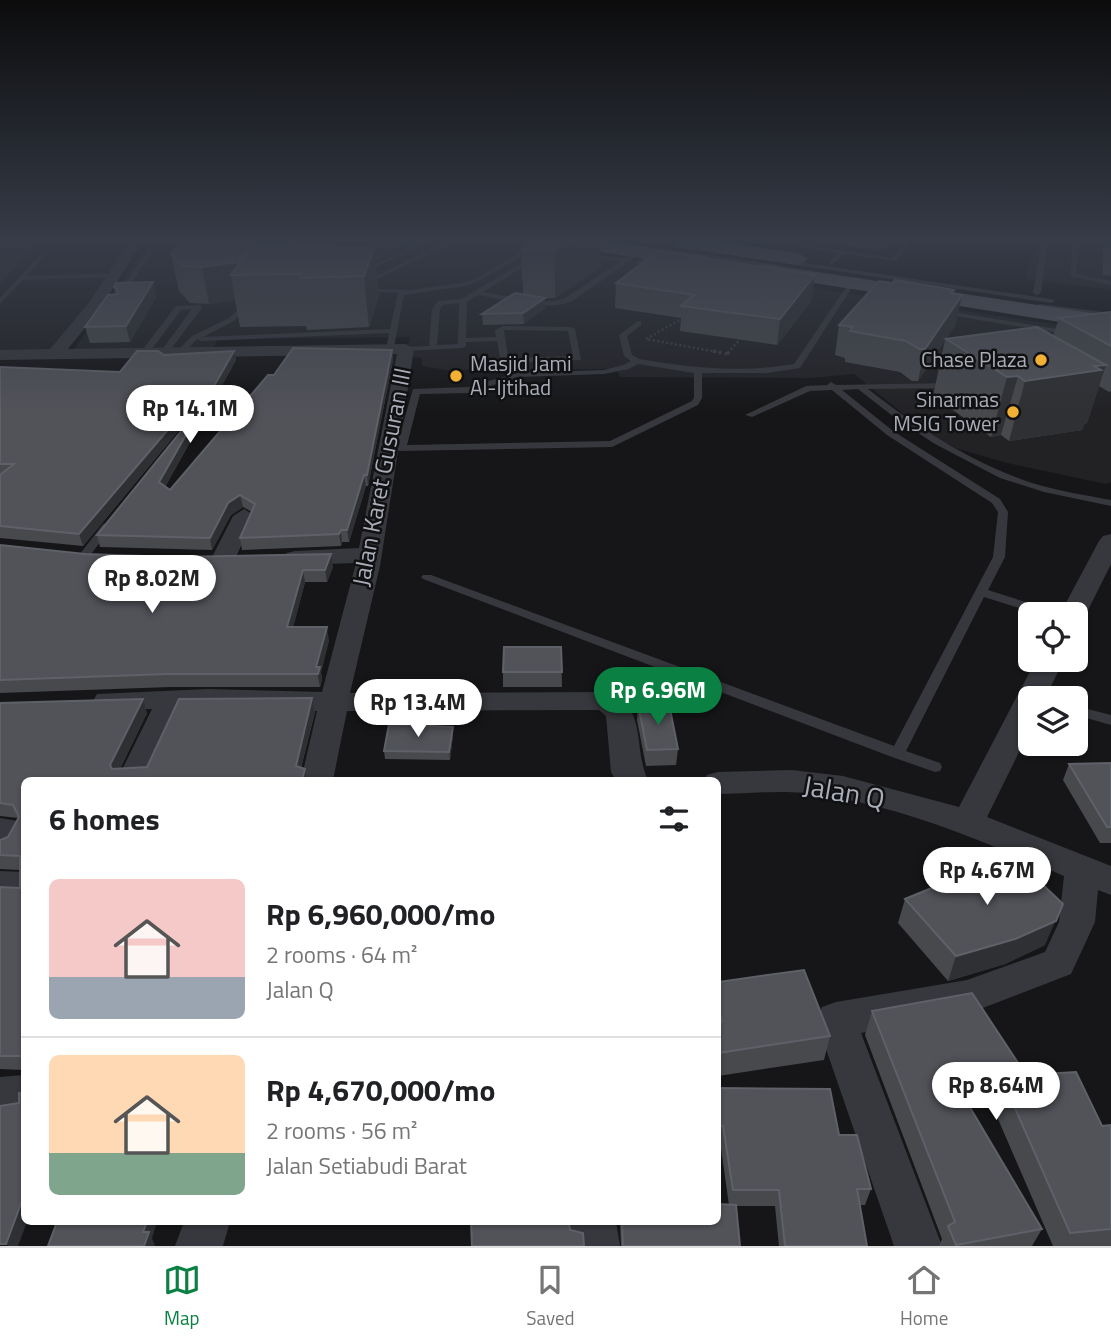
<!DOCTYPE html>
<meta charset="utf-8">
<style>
:root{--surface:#fff;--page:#f6f6f6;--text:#202124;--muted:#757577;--line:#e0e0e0;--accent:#0b8043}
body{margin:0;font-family:"Titillium Web",sans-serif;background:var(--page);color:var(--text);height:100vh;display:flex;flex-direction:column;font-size:26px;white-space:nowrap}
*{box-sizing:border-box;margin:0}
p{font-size:23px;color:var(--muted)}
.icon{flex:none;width:38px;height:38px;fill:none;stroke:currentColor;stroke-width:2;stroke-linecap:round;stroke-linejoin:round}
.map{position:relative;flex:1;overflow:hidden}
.drawer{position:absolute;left:21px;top:777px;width:700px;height:448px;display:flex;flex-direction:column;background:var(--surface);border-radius:10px;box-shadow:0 2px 5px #0004}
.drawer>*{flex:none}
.tools{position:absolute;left:1018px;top:602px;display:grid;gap:14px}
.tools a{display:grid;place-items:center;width:70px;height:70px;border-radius:10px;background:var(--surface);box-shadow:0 2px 5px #0004;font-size:35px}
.price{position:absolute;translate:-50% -60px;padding:0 16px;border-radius:24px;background:#fff;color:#222;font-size:23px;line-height:46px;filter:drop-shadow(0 2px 4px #0008)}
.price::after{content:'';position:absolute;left:50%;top:42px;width:21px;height:16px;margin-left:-10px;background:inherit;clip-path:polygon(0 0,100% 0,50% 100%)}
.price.selected{background:var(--accent);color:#fff}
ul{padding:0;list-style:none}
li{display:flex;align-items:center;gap:21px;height:175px;padding:0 28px}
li+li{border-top:2px solid var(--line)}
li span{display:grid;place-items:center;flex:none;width:196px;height:140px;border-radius:10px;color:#555}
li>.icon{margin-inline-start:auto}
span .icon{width:84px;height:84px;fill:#fffc;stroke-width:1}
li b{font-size:30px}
h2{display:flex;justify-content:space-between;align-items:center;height:84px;padding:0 28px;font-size:30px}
.tabs{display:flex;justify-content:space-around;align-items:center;height:98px;border-top:2px solid var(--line);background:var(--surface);font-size:19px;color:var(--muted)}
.tabs a{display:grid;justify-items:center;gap:4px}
.tabs .selected{color:var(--accent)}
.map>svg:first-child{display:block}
.built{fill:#222225}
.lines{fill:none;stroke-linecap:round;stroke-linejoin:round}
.path-far1{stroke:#3d3f44;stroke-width:2.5;stroke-dasharray:2 2.5;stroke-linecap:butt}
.path{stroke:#3d3f44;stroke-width:3.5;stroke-dasharray:2.5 3.5;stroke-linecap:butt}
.lane{fill:#37383d;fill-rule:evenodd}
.street{fill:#37383d;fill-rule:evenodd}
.primary{fill:#53555c;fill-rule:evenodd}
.wall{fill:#47494d}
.shaded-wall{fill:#2f3033}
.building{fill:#525359;stroke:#5f6168;stroke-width:2}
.poi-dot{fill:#f2b134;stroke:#111113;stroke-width:2.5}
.labels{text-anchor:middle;stroke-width:5;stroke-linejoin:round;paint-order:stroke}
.far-poi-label{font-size:21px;fill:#a8adb8;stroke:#111113;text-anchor:end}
.street-label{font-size:24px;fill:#a8adb8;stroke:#111113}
.near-street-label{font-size:28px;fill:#a8adb8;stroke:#111113}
</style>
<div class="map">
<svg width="1111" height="1246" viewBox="0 0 1111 1246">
<rect width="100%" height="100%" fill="#161618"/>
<g class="built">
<polygon points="0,239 133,239 56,350 0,357"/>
<polygon points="152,239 490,239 1111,333 1111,482 1106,484 1007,463 955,448 924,431 854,374 811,378 620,377 616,369 445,370 422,366 422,358 406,356 410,337 218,339 212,350 70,355"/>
<polygon points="1038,239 1111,239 1111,290 1025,279"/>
</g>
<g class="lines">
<g class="path-far1">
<polyline points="683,318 646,339 723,353"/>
<polyline points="728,353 742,337"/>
</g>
<g class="path">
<polyline points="713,351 727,354"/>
<polyline points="727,354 729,351"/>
</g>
<g class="lane">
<polygon points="428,239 437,239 363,273 358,272"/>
<polygon points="453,239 461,239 364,285 359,284"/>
<polygon points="626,239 643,239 694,248 691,250"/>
<polygon points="749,239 766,239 892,258 908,239 914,239 896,261 844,254 832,265 829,263 837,253"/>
<polygon points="1042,239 1048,239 1041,293 1037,295 1033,293"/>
<polygon points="1072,239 1078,239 1076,274 1111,281 1111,285 1071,276"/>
<polygon points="534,244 536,247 479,281 465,286 404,295 393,352 386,350 389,333 201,341 197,339 184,353 177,351 192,336 229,318 247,302 251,304 234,321 203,337 390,329 398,293 362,291 360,290 360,288 409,290 462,283 475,279"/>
<polygon points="149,249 154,250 125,292 121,292 120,291"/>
<path d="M639,250L641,251V253L571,302C541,311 508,300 478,295L467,302L466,338L496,337L495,330L503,326L571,327L575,329L581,360L510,363L500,357L497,341L466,342V346L462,348L406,351L402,349L406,347L429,346L432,309L438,301L461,299L534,256L539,257L483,292C509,296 540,307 565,298L621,261L585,257L583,256V254L626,258ZM459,303L458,344L437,345L440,309L443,305ZM504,330L568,331L573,356L512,358L508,356Z"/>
<polygon points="43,252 46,254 27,276 116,273 119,275 116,277 23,280 0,304 0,298"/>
<polygon points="692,252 778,265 781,267 778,269 690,255 689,254"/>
<polygon points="650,253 655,254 641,264 637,264 637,262"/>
<polygon points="785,260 1051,299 1055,301 1051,303 783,263 782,262"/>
<path d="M849,283L854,284L800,368L768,373H702V398L698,405L612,447L401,451L393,450L391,448L397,445L413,389L468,387L517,373L604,370L623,365L631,361L624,356L619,335L638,321H641V325L627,336L632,355L639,359C693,368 740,373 794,364ZM638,364L694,373V398L692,401L610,441L407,445L420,394L469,393L518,377L604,374L629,369Z"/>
<polygon points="1039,304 1111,313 1111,317 1042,308 1038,306"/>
<polygon points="201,305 201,309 168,353 161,351 192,309 181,310 149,353 143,353 143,349 176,306"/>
<polygon points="940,310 1070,331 1074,333 1070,335 943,314 939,312"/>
<path d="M831,382L836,385L949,383V387L946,388L868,389C918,428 972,463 1032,483C1058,491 1084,495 1111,500V506L1044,492L1000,478L935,444L894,417L858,389L842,390L893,431L1000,499L1008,512L1005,557L988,590L1054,611L1056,614H1038L984,597L906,751L940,763L942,767L940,771L935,772L892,757L423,579L421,577L423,575H431L894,746L993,557L998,512L992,503L887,435L832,390L810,391L752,417L745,415L806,386L827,385Z"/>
<polygon points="107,523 112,526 111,528 88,558 80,558 78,556 80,554 103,524"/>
<polygon points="1076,706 1111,715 1111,725 1076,715"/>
</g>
<g class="street">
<path d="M131,239H144L99,310L68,349L406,344L414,349L380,566L350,693L606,692C648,703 633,750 648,780H616L611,772L606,716L599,710L347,711L333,780H301L317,711L181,708L149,780H117L152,709L107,710L97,708L93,701L97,694L208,689L322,692L356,563L295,565L287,563L283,558L287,553L295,551L359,548L397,354L0,360V350L50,349L88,304Z"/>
<polygon points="244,509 255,516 234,561 231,566 213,566 210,561 233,516"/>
<polygon points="1111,534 1111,564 1086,614 1076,621 1076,614 1060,614 1099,541 1103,536"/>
<path d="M1036,660H1064L1045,698H1031V728L987,817L1111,866V895L1098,890L1095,922L1071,974L967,1014L861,1033L942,1246H894L816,1020L822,1007L836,1002L967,980L1045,952L1059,922L1064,876C980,840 896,803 804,793C776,790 746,794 718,794V780H704L707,775L718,772L792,770L843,776L959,807Z"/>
<polygon points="0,818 18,821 23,830 12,850 0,854"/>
<polygon points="0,871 24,872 24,900 0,899"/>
<polygon points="24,1075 24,1115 0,1117 0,1077"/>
<polygon points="184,1222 230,1222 223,1246 175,1246"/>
<polygon points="570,1222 616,1222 620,1246 572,1246"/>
</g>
<g class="primary">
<polygon points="544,239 595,239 707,256 717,262 707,268 554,245"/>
<polygon points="673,239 702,239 798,253 808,259 798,265 681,248 674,246"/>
<polygon points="764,264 1111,316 1111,330 757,274 754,270 757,266"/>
</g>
</g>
<g class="wall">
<polygon points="166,239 422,239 375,261 379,296 369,327 307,330 306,326 240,327 235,300 209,304 190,303 179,291 171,254 182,243"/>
<polygon points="521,239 601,239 601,267 555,298 545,298 545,308 524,324 483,325 482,314 523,294 523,282 522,281"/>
<polygon points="800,239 904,239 899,246 874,249"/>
<polygon points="1106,239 1111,239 1111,276 1103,275 1103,250"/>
<polygon points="616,283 812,300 777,345 680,331 681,318 615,308"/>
<polygon points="892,283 954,290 953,293 956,324 946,339 1053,336 1059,318 1111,312 1111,391 1109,392 1099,386 1087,423 1084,424 1082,430 1009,441 1001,435 991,437 933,396 945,340 918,381 912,381 900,372 845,362 845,358 835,355 839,325"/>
<polygon points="114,287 156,297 130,342 90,343 85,327 115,294"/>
<polygon points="392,350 393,360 368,486 366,486 349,542 342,542 341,546 242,550 240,538 252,512 243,507 231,515 212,550 100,547 97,535 187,423 185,423 83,546 0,538 0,367 120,372 164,355 234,351 236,360 165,487 170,490 274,375"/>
<polygon points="0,545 85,554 333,567 327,582 305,582 293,627 329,640 321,672 322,680 320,687 171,687 0,693"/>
<polygon points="561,647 562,687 503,687 503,672"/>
<polygon points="312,698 315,712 301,768 24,780 24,1070 0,1069 0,887 20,888 20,870 0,869 0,840 8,837 18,818 0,816 0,703 147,713 120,769 147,767"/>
<polygon points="638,704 678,749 676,765 646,766 637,720"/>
<polygon points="453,735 450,760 385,759 384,751"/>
<polygon points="1111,763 1111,843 1100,843 1063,780 1069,764"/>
<polygon points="905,899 1045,945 1005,964 948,981 898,923"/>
<polygon points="718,982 830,1036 824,1060 718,1076"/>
<polygon points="872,1011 1026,1075 1102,1126 1111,1125 1111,1246 1053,1246 985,1089 962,1095 1042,1229 1032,1246 939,1246 942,1239 865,1035"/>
<polygon points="718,1088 839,1135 871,1189 865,1205 860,1205 867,1246 779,1246 775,1206 736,1206 740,1246 621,1246 620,1222 718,1222 729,1205 720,1142 718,1142"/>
</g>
<g class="shaded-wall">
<polygon points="0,239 42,239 0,284"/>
<polygon points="341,239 422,239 375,261 379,296 369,327 364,276 368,264 338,278 302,274 231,275 235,300 209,304 202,267 246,252 305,244 334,242"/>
<polygon points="573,239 601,239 601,267 555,298 555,250"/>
<polygon points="875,239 904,239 899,246 874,249"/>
<polygon points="815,275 812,300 777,345 780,319"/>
<polygon points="153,282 156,297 130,342 126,326"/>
<polygon points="954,290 948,315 962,295 956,324 918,381 925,349 951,293"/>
<polygon points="545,298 545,308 524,324 523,313"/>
<polygon points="392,350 393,360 368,486 367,475"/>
<polygon points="234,351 236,360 161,494 159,482"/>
<polygon points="1106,365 1087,423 1084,424 1082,430 1009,441 1025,381"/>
<polygon points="1018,376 1001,435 991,437 1007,377"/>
<polygon points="183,412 185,423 83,546 79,534"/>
<polygon points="364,475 366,486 349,542 347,530"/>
<polygon points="240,495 243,507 231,515 212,550 210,538 228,503"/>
<polygon points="341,530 342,542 341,546 339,534"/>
<polygon points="331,554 333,567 327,582 325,570"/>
<polygon points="303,570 305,582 290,640 287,627"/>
<polygon points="327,627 329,640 321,672 322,680 320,687 316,667"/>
<polygon points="312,698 315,712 298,779 296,766"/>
<polygon points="143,699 147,713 115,779 110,765"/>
<polygon points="453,727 453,735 450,760 449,752"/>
<polygon points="305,769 307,780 302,780"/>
<polygon points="1063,904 1045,945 1005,964 948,981 956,956"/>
<polygon points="996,1065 985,1089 942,1101 952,1077"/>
<polygon points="23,1198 24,1201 24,1222 27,1222 18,1246 8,1246 6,1244"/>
<polygon points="147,1222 157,1222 152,1238 155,1246 144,1246 143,1232"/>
</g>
<g class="building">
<polygon points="185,239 341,239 334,242 332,246 306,248 305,244 250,248 237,262 202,267 182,266 171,254"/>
<polygon points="539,239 573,239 555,250 523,250"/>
<polygon points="305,244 295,248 374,248 364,276 300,278 302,274 231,275 250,248"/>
<polygon points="658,251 815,275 780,319 681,306 694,295 616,283"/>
<polygon points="895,280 954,290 951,293 962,295 925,349 919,349 906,341 850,331 853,327 839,325 879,281 892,283"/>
<polygon points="153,282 126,326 85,327 108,295 117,294 118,290 114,287 116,283"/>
<polygon points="515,293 545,298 523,313 482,314"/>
<polygon points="1111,312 1111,346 1059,318"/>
<polygon points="1037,327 1106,365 1094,366 1101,370 1025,381 1018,376 1007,377 946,339"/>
<polygon points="293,348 392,350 367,475 364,475 347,530 341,530 339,534 240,538 255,504 240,495 228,503 210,538 97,535 191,419 190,415 183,412 79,534 0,526 0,475 14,464 0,464 0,367 120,372 137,351 158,351 164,355 234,351 159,482 170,490 268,375 274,375"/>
<polygon points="0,545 85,554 175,557 331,554 325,570 303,570 287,627 327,627 316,667 320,667 318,674 167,674 0,680"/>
<polygon points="504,647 561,647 562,672 503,672"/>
<polygon points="312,698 296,766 305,769 302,780 24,780 24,1056 0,1056 0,887 20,888 20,856 0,855 0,840 8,837 19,817 13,805 0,803 0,703 143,699 110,765 112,769 147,767 179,699"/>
<polygon points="638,704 669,704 678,749 647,750"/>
<polygon points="389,724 453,727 449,752 384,751"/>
<polygon points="1111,763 1111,827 1107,827 1069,764"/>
<polygon points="1012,855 1063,904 1056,921 1015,939 956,956 905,899"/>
<polygon points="804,970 830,1036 718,1053 718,1023 722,1022 718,1006 718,982"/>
<polygon points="972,993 1026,1075 1076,1072 1102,1126 1111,1125 1111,1229 1070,1233 996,1065 952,1077 1042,1229 956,1245 948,1226 955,1222 872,1011"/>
<polygon points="718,1088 830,1089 839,1135 857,1135 871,1189 857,1189 867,1246 785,1246 779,1190 733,1190 723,1126 718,1125"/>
<polygon points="19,1093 24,1094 24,1198 23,1198 6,1244 0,1244 0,1106 19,1103"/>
<polygon points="718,1204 736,1205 740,1246 623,1246 622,1222 718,1222"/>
<polygon points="57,1222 147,1222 143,1232 149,1232 144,1246 48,1246"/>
<polygon points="471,1222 569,1222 570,1230 583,1233 584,1246 472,1246"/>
</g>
<linearGradient id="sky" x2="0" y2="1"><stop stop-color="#0c0c0d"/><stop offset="0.58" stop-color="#363c48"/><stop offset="1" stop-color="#363c48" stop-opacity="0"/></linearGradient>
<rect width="1111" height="414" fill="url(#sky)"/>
<g class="poi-dot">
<circle cx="1041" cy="360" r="7"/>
<circle cx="456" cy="376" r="7"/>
<circle cx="1013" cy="412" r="7"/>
</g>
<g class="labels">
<g class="far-poi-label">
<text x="1027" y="367">Chase Plaza</text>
<text x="470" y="371" text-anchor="start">Masjid Jami<tspan x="470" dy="24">Al-Ijtihad</tspan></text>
<text x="999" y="407">Sinarmas<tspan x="999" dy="24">MSIG Tower</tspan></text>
</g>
<g class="street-label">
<text transform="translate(382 477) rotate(-79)" y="8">Jalan Karet Gusuran III</text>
</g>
<g class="near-street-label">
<text transform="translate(844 792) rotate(10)" y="10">Jalan Q</text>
</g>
</g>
</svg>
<div class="tools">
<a><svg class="icon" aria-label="locate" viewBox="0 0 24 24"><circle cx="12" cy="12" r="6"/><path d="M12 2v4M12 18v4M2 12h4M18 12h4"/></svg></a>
<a><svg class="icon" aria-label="layers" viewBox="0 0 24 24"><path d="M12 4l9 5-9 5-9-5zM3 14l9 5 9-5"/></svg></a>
</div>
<b class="price" style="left:190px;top:445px">Rp 14.1M</b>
<b class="price" style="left:152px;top:615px">Rp 8.02M</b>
<b class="price selected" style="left:658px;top:727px">Rp 6.96M</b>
<b class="price" style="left:418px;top:739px">Rp 13.4M</b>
<b class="price" style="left:987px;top:907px">Rp 4.67M</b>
<b class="price" style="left:996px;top:1122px">Rp 8.64M</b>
<section class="drawer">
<h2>6 homes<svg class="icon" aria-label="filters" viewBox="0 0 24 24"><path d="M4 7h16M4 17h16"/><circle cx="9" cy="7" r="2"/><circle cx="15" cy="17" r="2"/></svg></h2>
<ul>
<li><span style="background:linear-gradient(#f6c9c9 70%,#9aa5b1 0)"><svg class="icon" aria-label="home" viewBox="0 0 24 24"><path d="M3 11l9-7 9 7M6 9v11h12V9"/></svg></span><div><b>Rp 6,960,000/mo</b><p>2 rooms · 64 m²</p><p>Jalan Q</p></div></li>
<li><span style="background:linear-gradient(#ffd9b3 70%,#7fa58c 0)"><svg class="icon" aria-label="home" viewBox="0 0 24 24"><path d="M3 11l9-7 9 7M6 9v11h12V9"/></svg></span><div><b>Rp 4,670,000/mo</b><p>2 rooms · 56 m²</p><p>Jalan Setiabudi Barat</p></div></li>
</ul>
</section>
</div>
<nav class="tabs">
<a class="selected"><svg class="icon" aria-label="map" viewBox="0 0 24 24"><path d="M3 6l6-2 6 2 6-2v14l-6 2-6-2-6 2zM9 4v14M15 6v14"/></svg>Map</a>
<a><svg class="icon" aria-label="saved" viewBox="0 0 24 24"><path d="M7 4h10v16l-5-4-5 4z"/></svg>Saved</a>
<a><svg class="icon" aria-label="home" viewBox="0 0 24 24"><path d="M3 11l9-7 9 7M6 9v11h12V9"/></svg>Home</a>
</nav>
